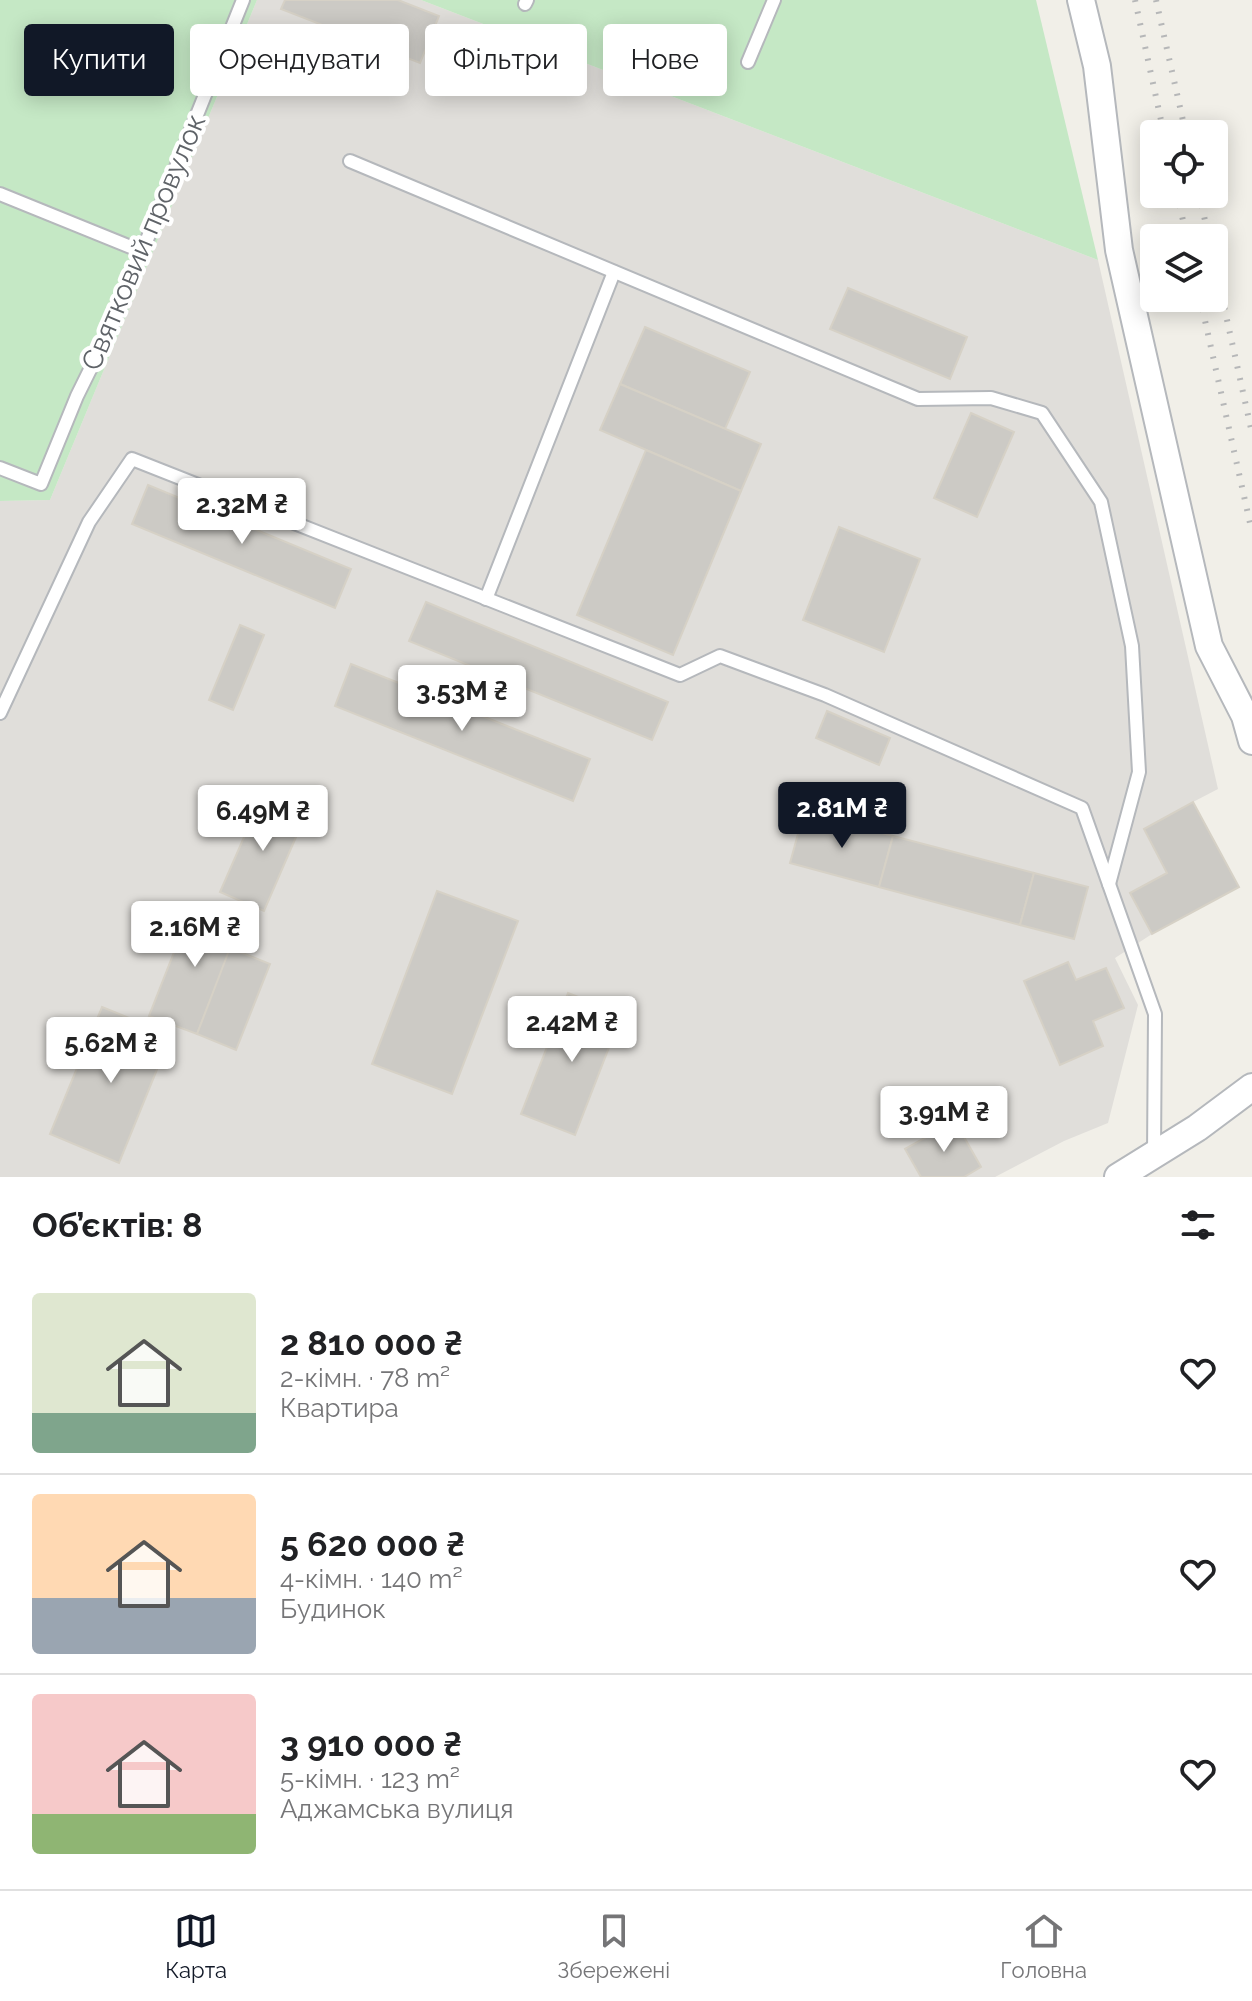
<!DOCTYPE html>
<html lang="uk">
<meta charset="utf-8">
<style>
:root{--surface:#fff;--page:#f6f6f6;--text:#202124;--muted:#757577;--line:#e0e0e0;--accent:#111827}
body{margin:0;font-family:Raleway,sans-serif;background:var(--page);color:var(--text);height:100vh;display:flex;flex-direction:column;font-size:30px;white-space:nowrap}
*{box-sizing:border-box;margin:0}
p{font-size:26px;color:var(--muted)}
.icon{flex:none;width:44px;height:44px;fill:none;stroke:currentColor;stroke-width:2;stroke-linecap:round;stroke-linejoin:round}
.map{position:relative;height:1177px;overflow:hidden}
.drawer{display:flex;flex-direction:column;background:var(--surface);flex:1}
.drawer>*{flex:none}
.guide{position:absolute;left:24px;top:24px;width:800px;height:72px;display:flex;gap:16px}
.fabs{position:absolute;left:1140px;top:120px;display:grid;gap:16px}
.fabs a{display:grid;place-items:center;width:88px;height:88px;border-radius:8px;background:var(--surface);box-shadow:0 4px 20px #0003;font-size:40px}
.price{position:absolute;translate:-50% -68px;padding:0 18px;border-radius:8px;background:#fff;color:#222;font-size:26px;line-height:52px;filter:drop-shadow(0 2px 4px #0008)}
.price::after{content:'';position:absolute;left:50%;top:48px;width:24px;height:18px;margin-left:-12px;background:inherit;clip-path:polygon(0 0,100% 0,50% 100%)}
.price.on{background:var(--accent);color:#fff}
ul{padding:0;list-style:none}
li{display:flex;align-items:center;gap:24px;height:200px;padding:0 32px}
li+li{border-top:2px solid var(--line)}
li span{display:grid;place-items:center;flex:none;width:224px;height:160px;border-radius:8px;color:#555}
li>.icon{margin-inline-start:auto}
span .icon{width:96px;height:96px;fill:#fffc;stroke-width:1}
li b{font-size:34px}
h2{display:flex;justify-content:space-between;align-items:center;height:96px;padding:0 32px;font-size:34px}
.tag{padding:0 28px;border-radius:8px;background:var(--surface);box-shadow:0 4px 20px #0003;font-size:28px;line-height:72px}
.tag.on{background:var(--accent);color:#fff}
.menu{display:flex;justify-content:space-around;align-items:center;height:112px;border-top:2px solid var(--line);background:var(--surface);font-size:22px;color:var(--muted)}
.menu a{display:grid;justify-items:center;gap:4px}
.menu .on{color:var(--accent)}
.map>svg:first-child{display:block}
.industrial{fill:#e0deda}
.green{fill:#c5e8c5}
.building{fill:#cccac5;stroke:#d6d1c6;stroke-width:2}
.lines{fill:none;stroke-linecap:round;stroke-linejoin:round}
.lane-casing{stroke:#b5b8bc;stroke-width:16}
.street-casing{stroke:#b5b8bc;stroke-width:30}
.lane{stroke:#fff;stroke-width:12}
.street{stroke:#fff;stroke-width:26}
.rail{stroke:#b6b7b8;stroke-width:6;stroke-dasharray:2 10;stroke-linecap:butt}
.labels{text-anchor:middle;stroke-width:8;stroke-linejoin:round;paint-order:stroke}
.street-label{font-size:28px;fill:#5f6368;stroke:#fff}
</style>
<div class="map">
<svg width="1252" height="1177" viewBox="0 0 1252 1177">
<rect width="100%" height="100%" fill="#f1efe8"/>
<polygon class="industrial" points="257,0 421,0 1098,260 1218,789 1193,802 1239,887 1152,934 1115,958 1138,1005 1108,1123 1064,1141 995,1177 0,1177 0,501 50,500"/>
<g class="green">
<polygon points="0,0 257,0 50,500 0,501"/>
<polygon points="421,0 1036,0 1098,260"/>
</g>
<g class="building">
<polygon points="285,0 398,0 439,16 420,63 281,9"/>
<polygon points="848,288 967,337 950,379 830,329"/>
<polygon points="645,327 750,372 725,429 620,384"/>
<polygon points="620,384 761,444 741,491 600,430"/>
<polygon points="971,413 1014,432 977,517 934,498"/>
<polygon points="646,450 741,491 673,655 577,615"/>
<polygon points="148,485 351,569 335,608 132,524"/>
<polygon points="839,527 920,559 884,652 803,620"/>
<polygon points="426,602 668,702 652,740 409,641"/>
<polygon points="240,625 264,635 233,710 209,700"/>
<polygon points="351,664 590,759 573,801 335,706"/>
<polygon points="827,711 890,738 879,765 816,738"/>
<polygon points="262,796 306,814 264,911 220,892"/>
<polygon points="1193,802 1239,887 1152,934 1130,893 1167,873 1144,829"/>
<polygon points="804,812 893,836 879,887 790,863"/>
<polygon points="893,836 1034,873 1020,925 879,887"/>
<polygon points="1034,873 1088,887 1074,939 1020,925"/>
<polygon points="437,891 518,921 452,1094 372,1064"/>
<polygon points="193,904 241,923 197,1034 149,1016"/>
<polygon points="230,948 270,964 236,1050 197,1034"/>
<polygon points="1068,962 1076,980 1106,968 1124,1008 1093,1021 1103,1046 1060,1065 1024,981"/>
<polygon points="568,993 622,1014 575,1135 521,1114"/>
<polygon points="102,1007 171,1035 119,1163 50,1134"/>
<polygon points="955,1121 981,1167 964,1177 921,1177 905,1149"/>
</g>
<g class="lines">
<g class="lane-casing">
<g id="lane">
<polyline points="525,4 527,0"/>
<polyline points="748,62 774,0"/>
<polyline points="350,161 918,399 991,398 1042,413 1101,502 1132,646 1139,772 1109,884"/>
<polyline points="0,194 143,252"/>
<polyline points="0,468 41,484 77,396 116,317 243,0"/>
<polyline points="486,599 614,272"/>
<polyline points="0,713 89,522 132,459 680,675 720,656 825,695 1082,808 1155,1014 1154,1155"/>
</g>
</g>
<g class="street-casing">
<g id="street">
<polyline points="1081,0 1097,66 1119,250 1209,646 1245,716 1252,741"/>
<polyline points="1118,1177 1197,1128 1252,1087"/>
</g>
</g>
<use href="#lane" class="lane"/>
<use href="#street" class="street"/>
<g class="rail">
<polyline points="1135,0 1164,134"/>
<polyline points="1156,0 1186,134"/>
<polyline points="1177,194 1187,238"/>
<polyline points="1199,194 1209,238"/>
<polyline points="1214,261 1252,433"/>
<polyline points="1200,298 1252,532"/>
</g>
</g>
<g class="labels">
<g class="street-label">
<text transform="translate(143 242) rotate(-67)" y="10">Святковий провулок</text>
</g>
</g>
</svg>
<div class="fabs">
<a><svg class="icon" aria-label="locate" viewBox="0 0 24 24"><circle cx="12" cy="12" r="6"/><path d="M12 2v4M12 18v4M2 12h4M18 12h4"/></svg></a>
<a><svg class="icon" aria-label="layers" viewBox="0 0 24 24"><path d="M12 4l9 5-9 5-9-5zM3 14l9 5 9-5"/></svg></a>
</div>
<b class="price" style="left:242px;top:546px">2.32M ₴</b>
<b class="price" style="left:462px;top:733px">3.53M ₴</b>
<b class="price on" style="left:842px;top:850px">2.81M ₴</b>
<b class="price" style="left:263px;top:853px">6.49M ₴</b>
<b class="price" style="left:195px;top:969px">2.16M ₴</b>
<b class="price" style="left:572px;top:1064px">2.42M ₴</b>
<b class="price" style="left:111px;top:1085px">5.62M ₴</b>
<b class="price" style="left:944px;top:1154px">3.91M ₴</b>
<div class="guide">
<a class="tag on">Купити</a>
<a class="tag">Орендувати</a>
<a class="tag">Фільтри</a>
<a class="tag">Нове</a>
</div>
</div>
<section class="drawer">
<h2>Об’єктів: 8<svg class="icon" aria-label="filters" viewBox="0 0 24 24"><path d="M4 7h16M4 17h16"/><circle cx="9" cy="7" r="2"/><circle cx="15" cy="17" r="2"/></svg></h2>
<ul>
<li><span style="background:linear-gradient(#dfe7d0 75%,#7fa58c 0)"><svg class="icon" aria-label="home" viewBox="0 0 24 24"><path d="M3 11l9-7 9 7M6 9v11h12V9"/></svg></span><div><b>2 810 000 ₴</b><p>2-кімн. · 78 m²</p><p>Квартира</p></div><svg class="icon" aria-label="heart" viewBox="0 0 24 24"><path d="M12 20l-8-8c-3-5 5-10 8-4 3-6 11-1 8 4z"/></svg></li>
<li><span style="background:linear-gradient(#ffd9b3 65%,#9aa5b1 0)"><svg class="icon" aria-label="home" viewBox="0 0 24 24"><path d="M3 11l9-7 9 7M6 9v11h12V9"/></svg></span><div><b>5 620 000 ₴</b><p>4-кімн. · 140 m²</p><p>Будинок</p></div><svg class="icon" aria-label="heart" viewBox="0 0 24 24"><path d="M12 20l-8-8c-3-5 5-10 8-4 3-6 11-1 8 4z"/></svg></li>
<li><span style="background:linear-gradient(#f6c9c9 75%,#8fb573 0)"><svg class="icon" aria-label="home" viewBox="0 0 24 24"><path d="M3 11l9-7 9 7M6 9v11h12V9"/></svg></span><div><b>3 910 000 ₴</b><p>5-кімн. · 123 m²</p><p>Аджамська вулиця</p></div><svg class="icon" aria-label="heart" viewBox="0 0 24 24"><path d="M12 20l-8-8c-3-5 5-10 8-4 3-6 11-1 8 4z"/></svg></li>
</ul>
</section>
<nav class="menu">
<a class="on"><svg class="icon" aria-label="map" viewBox="0 0 24 24"><path d="M3 6l6-2 6 2 6-2v14l-6 2-6-2-6 2zM9 4v14M15 6v14"/></svg>Карта</a>
<a><svg class="icon" aria-label="saved" viewBox="0 0 24 24"><path d="M7 4h10v16l-5-4-5 4z"/></svg>Збережені</a>
<a><svg class="icon" aria-label="home" viewBox="0 0 24 24"><path d="M3 11l9-7 9 7M6 9v11h12V9"/></svg>Головна</a>
</nav>
